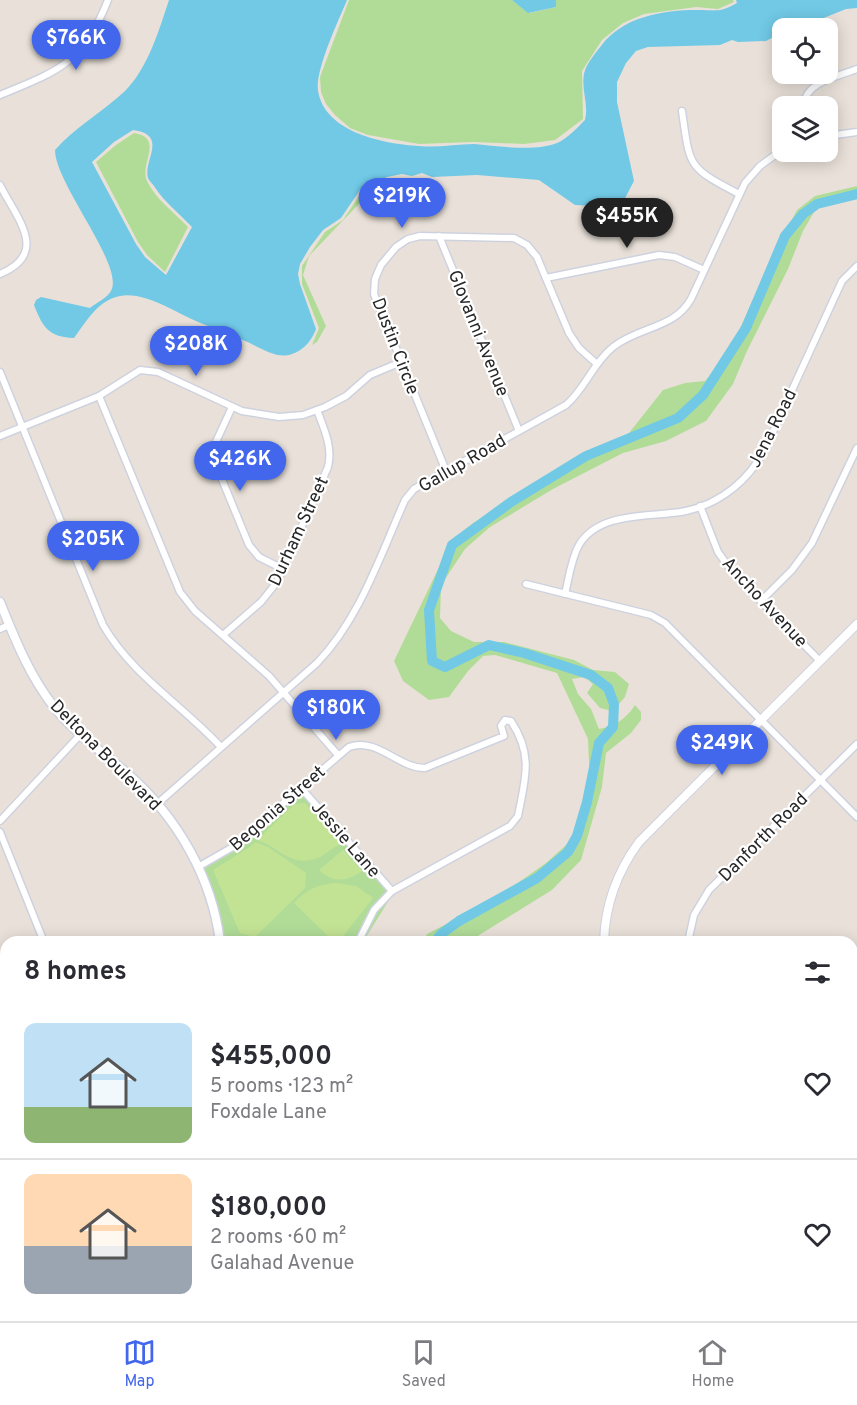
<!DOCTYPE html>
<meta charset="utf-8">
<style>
:root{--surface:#fff;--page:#f2f2f3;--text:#2b2b33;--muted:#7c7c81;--line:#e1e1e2;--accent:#4266ec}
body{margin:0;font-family:Overpass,sans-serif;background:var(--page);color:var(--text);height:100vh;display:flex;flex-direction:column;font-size:22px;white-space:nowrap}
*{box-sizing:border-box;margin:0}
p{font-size:20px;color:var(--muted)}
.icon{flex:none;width:33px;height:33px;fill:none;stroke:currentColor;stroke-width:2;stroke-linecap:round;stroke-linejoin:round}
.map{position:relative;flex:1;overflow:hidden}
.drawer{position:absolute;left:0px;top:936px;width:858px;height:386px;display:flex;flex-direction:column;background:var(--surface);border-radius:18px 18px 0 0;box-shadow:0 3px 15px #0003}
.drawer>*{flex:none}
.fabs{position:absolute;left:772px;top:18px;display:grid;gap:12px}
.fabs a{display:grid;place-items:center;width:66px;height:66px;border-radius:12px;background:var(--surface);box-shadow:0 3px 15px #0003;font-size:30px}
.price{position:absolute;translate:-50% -51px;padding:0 14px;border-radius:21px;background:var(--accent);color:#fff;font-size:20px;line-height:39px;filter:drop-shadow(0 2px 3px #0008)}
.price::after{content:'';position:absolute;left:50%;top:36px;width:18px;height:14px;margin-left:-9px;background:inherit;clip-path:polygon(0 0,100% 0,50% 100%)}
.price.on{background:#222;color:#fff}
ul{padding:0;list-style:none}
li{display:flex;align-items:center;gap:18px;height:150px;padding:0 24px}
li+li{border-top:2px solid var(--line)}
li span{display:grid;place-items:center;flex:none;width:168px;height:120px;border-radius:12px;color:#555}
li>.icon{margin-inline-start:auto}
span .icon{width:72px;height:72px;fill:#fffc;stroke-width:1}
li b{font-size:26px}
h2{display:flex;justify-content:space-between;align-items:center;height:72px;padding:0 24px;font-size:26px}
.menu{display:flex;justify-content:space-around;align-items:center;height:84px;border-top:2px solid var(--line);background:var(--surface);font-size:16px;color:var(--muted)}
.menu a{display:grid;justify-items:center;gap:3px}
.menu .on{color:var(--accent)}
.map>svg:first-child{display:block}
.green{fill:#b1dc98}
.pitch{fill:#c3e394}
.water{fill:#71c9e5;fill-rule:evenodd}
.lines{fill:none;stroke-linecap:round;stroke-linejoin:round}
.river{stroke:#71c9e5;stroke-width:10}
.minor-casing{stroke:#ced2df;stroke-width:9}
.tertiary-casing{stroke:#ced2df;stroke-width:10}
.secondary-casing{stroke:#ced2df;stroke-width:11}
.minor{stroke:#fff;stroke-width:6}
.tertiary{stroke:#fff;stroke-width:8}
.secondary{stroke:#fff;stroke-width:8}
.labels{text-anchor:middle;stroke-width:4.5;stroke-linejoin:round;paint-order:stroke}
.street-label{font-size:18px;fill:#272727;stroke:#fff}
</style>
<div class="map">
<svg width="857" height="1321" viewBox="0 0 857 1321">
<rect width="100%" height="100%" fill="#e9e1d9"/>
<g class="green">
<polygon points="349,0 512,0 529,13 556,7 556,0 733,0 734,2 718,9 696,7 644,14 623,23 602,40 582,71 583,119 555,140 524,144 473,142 419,144 368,135 350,128 335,115 326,104 321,92 320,77"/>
<path d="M134,133C165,138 139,164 147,181C156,200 174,212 188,227L165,272L147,255L138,242L96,162L116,145Z"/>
<polygon points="377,185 309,256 303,275 326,326 317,342 312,345 319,328 302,284 302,266 325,232 343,220 361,193"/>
<path d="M857,186V199L817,207L803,231L788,269L747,351L733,384L706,421L666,441L623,453L553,489L490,527L465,549L441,585L440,618L451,631L474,642H504L574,660L593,670L615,672L629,684L625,697L613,711L600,708L587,693L593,684L584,677L572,679L578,694L591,709L599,729C615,726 626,719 635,705L641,712V720L631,733L606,753L602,787L581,860L552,890L468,942H423L427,934L495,899L546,863L575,837L590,786L588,739L557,673L495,655L483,656L468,671L449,697L429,700L403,681L394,661L452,540L473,523L625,438L663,390L685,383L705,381L729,353L775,251L797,210L815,196Z"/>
<polygon points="300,784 394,892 363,942 223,942 200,864 261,827"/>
</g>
<g class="pitch">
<path d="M305,803L341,844C333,847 327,853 320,857C291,869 281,848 257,840L295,804Z"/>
<polygon points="255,842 268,847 306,873 305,888 255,937 240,933 213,870 250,847"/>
<path d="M343,850L362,871C347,882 333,883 319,870Z"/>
<path d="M336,883L356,886L373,898L340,940L333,941L294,903C305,890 319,884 336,883Z"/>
</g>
<g class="water">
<path d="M169,0H347C338,22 315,70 318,91C325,133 385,144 419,146C438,148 456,144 474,144C498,146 535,152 557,143C567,139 577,128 585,120C589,105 581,90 584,74C586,64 595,54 601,46C622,17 663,10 697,10C716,10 720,13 737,3L736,0H857V8L846,9L799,28H783V32L766,41L738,42L732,40L720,45L648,47L636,51L626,63L617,82V102L634,181L622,204L616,207L575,205L539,180L477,175L432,177L422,173L412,176L402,174L387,177L360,190L341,218L323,230L310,247L300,264L298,274L300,284L316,329C312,340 304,350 292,354C277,360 258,346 245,341C229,334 213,328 198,322C177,313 144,291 120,296C98,300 86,322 74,338C49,337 43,328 34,305L36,300L41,297L90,308C96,303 107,298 111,291C125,266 55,184 55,150C75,127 103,112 125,91C148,68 159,30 169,0ZM133,130C169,135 143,160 148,178C149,181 152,183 154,186C164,202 179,213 192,227L166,275L145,257L136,244L92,162L114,142Z"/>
<polygon points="512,0 556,0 556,7 528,13"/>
</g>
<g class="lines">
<g class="river">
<polyline points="435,942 441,934 459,921 537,878 568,852 577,836 587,802 599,743 613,727 614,704 608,688 591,675 524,653 489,645 445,667 432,661 429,610 452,545 511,502 586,456 678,418 703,395 746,328 785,236 803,214 817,204 857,194"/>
<polyline points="261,1321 263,1316"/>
</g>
<g class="minor-casing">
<g id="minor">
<path d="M0,95C59,71 83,63 108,0"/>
<path d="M803,106C806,81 837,77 857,69"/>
<path d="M682,111C690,167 687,167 739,194"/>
<polyline points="828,136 857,132"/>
<path d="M0,185C17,219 50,253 0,274"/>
<polyline points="439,236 519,431"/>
<polyline points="546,278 659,255 675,257 704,270"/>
<path d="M0,372L103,625C132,675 182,705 221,747"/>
<polyline points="99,396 180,592 195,611 269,676 338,755"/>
<polyline points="232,407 215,444 216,465 249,545 259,557 283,569"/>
<polyline points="0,436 99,396 140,370 158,372 242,411 279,417 303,415 325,407 346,396 370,375 401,362"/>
<polyline points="446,471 374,294 375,279 381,265 396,247 408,239 420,236 514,238 527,245 537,257 569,333 579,348 597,364"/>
<polyline points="700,506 718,552 733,573 820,661"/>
<polyline points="526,584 651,615 665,623 857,817"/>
<path d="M565,594C569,578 571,559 579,545C600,510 653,518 686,511C722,503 750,479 766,447L842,281L857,266"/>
<polyline points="761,601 792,570 812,543 857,448"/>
<polyline points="0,629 9,625"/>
<path d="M223,635L261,602L277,582L328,467C333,447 324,429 317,410"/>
<polyline points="301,788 392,891"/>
<path d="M157,804L317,663C360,618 380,556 405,500L414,489L566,405C585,389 593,363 613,347C640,326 674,329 691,299L745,183L760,166L783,149"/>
<polyline points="0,821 80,735"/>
<polyline points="0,832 44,942"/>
<path d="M198,867L231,848L349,747C377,737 398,768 425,768L504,736L501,726L505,720L511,721C534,756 525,779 518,816L510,826L392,891L374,910L358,942"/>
<polyline points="688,942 694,915 709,890 857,744"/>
<polyline points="852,995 857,995"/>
<polyline points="852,1078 857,1078"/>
<polyline points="854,1161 852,1197 857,1228"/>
<polyline points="6,1253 3,1276 6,1287"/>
<polyline points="852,1271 857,1269"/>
<polyline points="58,1316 71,1321"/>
<polyline points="336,1316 347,1321"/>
<polyline points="690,1316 690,1321"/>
<polyline points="193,1321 195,1316"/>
<polyline points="726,1321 744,1316"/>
</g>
</g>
<g class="tertiary-casing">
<g id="tertiary">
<path d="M604,942C605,904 617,872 639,842L857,624"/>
<polyline points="606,1316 606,1321"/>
</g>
</g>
<g class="secondary-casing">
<g id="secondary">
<path d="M0,602C15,639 29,675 54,707C76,734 102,752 128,774C177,817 212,877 220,942"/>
<polyline points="99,1321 102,1316"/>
</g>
</g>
<use href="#minor" class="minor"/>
<use href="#tertiary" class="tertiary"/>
<use href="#secondary" class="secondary"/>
</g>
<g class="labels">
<g class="street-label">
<text transform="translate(479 333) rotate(68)" y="6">Glovanni Avenue</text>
<text transform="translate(396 346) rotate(69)" y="6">Dustin Circle</text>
<text transform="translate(772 428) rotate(-63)" y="6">Jena Road</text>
<text transform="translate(462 463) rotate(-30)" y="6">Gallup Road</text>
<text transform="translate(298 531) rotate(-65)" y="6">Durham Street</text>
<text transform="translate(765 602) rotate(47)" y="6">Ancho Avenue</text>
<text transform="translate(106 755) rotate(45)" y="6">Deltona Boulevard</text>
<text transform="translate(277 808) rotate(-41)" y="6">Begonia Street</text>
<text transform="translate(763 837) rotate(-45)" y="6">Danforth Road</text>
<text transform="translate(346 839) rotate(49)" y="6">Jessie Lane</text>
</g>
</g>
</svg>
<div class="fabs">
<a><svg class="icon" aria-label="locate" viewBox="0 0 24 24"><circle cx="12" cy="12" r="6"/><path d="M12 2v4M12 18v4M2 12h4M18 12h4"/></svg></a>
<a><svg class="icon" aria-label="layers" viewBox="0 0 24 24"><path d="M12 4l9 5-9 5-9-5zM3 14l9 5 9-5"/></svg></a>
</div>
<b class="price" style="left:76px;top:71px">$766K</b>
<b class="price" style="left:402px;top:229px">$219K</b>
<b class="price on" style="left:627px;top:249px">$455K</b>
<b class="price" style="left:196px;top:377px">$208K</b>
<b class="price" style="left:240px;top:492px">$426K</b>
<b class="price" style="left:93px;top:572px">$205K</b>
<b class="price" style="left:336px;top:741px">$180K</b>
<b class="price" style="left:722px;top:776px">$249K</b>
<section class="drawer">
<h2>8 homes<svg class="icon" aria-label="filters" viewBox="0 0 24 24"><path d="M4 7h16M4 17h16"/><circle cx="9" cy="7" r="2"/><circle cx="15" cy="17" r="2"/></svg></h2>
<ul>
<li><span style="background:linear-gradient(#bfe0f5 70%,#8fb573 0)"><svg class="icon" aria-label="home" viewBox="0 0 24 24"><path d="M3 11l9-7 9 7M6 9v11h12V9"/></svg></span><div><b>$455,000</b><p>5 rooms · 123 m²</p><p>Foxdale Lane</p></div><svg class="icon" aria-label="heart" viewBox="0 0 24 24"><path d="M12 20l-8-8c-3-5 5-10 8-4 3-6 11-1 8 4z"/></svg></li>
<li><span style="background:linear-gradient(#ffd9b3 60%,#9aa5b1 0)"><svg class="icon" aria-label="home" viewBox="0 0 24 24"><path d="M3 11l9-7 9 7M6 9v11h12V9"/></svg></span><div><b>$180,000</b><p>2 rooms · 60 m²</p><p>Galahad Avenue</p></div><svg class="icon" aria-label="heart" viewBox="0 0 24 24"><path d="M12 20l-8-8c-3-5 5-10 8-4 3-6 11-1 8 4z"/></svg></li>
</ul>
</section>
</div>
<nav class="menu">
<a class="on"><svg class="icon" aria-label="map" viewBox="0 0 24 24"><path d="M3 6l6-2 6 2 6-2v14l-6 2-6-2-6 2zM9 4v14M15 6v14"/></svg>Map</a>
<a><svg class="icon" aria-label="saved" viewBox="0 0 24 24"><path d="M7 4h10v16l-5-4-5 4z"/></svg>Saved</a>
<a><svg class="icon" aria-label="home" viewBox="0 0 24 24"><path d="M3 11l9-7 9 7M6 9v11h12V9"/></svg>Home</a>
</nav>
